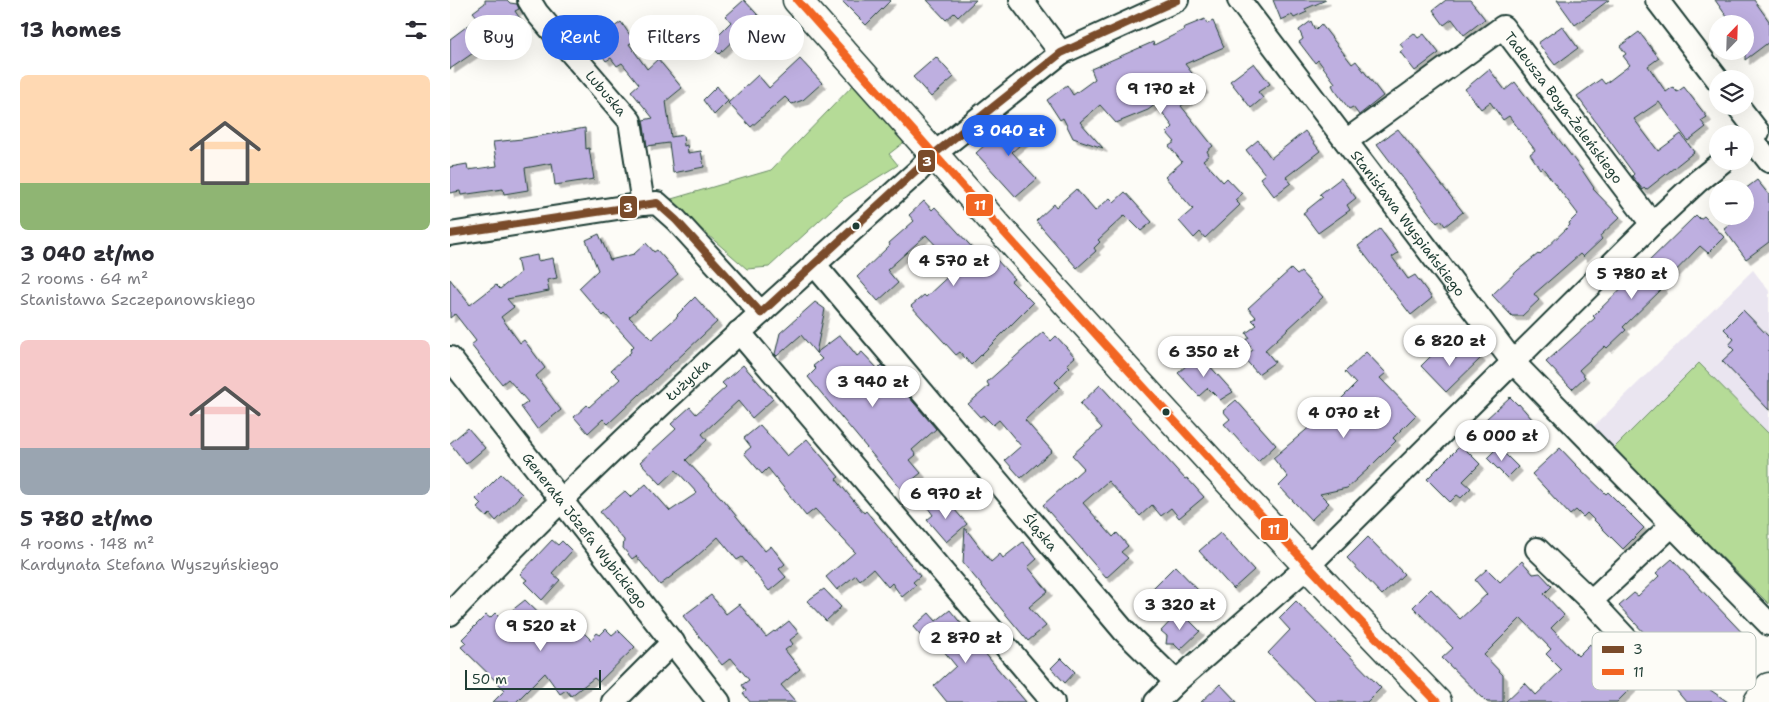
<!DOCTYPE html>
<meta charset="utf-8">
<style>
:root{--surface:#fff;--page:#f2f2f3;--text:#2b2b33;--muted:#7c7c81;--accent:#2563eb}
body{margin:0;font-family:"Shantell Sans",sans-serif;background:var(--page);color:var(--text);height:100vh;display:flex;flex-direction:column;font-size:19px;white-space:nowrap}
*{box-sizing:border-box;margin:0}
p{font-size:16px;color:var(--muted)}
.icon{flex:none;width:28px;height:28px;fill:none;stroke:currentColor;stroke-width:2;stroke-linecap:round;stroke-linejoin:round}
.map{position:relative;flex:1;overflow:hidden}
.side{display:flex;flex-direction:column;background:var(--surface);width:450px}
.side>*{flex:none}
.hud{position:absolute;left:15px;top:15px;width:475px;height:45px;display:flex;gap:10px}
.needle{width:32px;rotate:23deg}
.controls{position:absolute;left:1259px;top:15px;display:grid;gap:10px}
.controls a{display:grid;place-items:center;width:45px;height:45px;border-radius:50%;background:var(--surface);box-shadow:0 5px 20px #0002;font-size:25px}
.scale{position:absolute;left:15px;bottom:12px;width:136px;box-sizing:border-box;padding-left:5px;border:2px solid #1f3d34;border-top:0;font-size:14px;line-height:18px;white-space:nowrap;color:#1f3d34;-webkit-text-stroke:4px #fdfcf7;paint-order:stroke}
.price{position:absolute;translate:-50% -42px;padding:0 11px;border-radius:18px;background:#fff;color:#222;font-size:16px;line-height:32px;filter:drop-shadow(0 1px 2px #0008)}
.price::after{content:'';position:absolute;left:50%;top:30px;width:15px;height:11px;margin-left:-8px;background:inherit;clip-path:polygon(0 0,100% 0,50% 100%)}
.price.current{background:var(--accent);color:#fff}
ul{padding:0;list-style:none}
li{display:grid;align-content:center;gap:10px;height:265px;padding:0 20px}
li span{display:grid;place-items:center;height:155px;border-radius:8px;color:#555}
li>.icon{margin-inline-start:auto}
span .icon{width:90px;height:90px;fill:#fffc;stroke-width:1}
li b{font-size:21px}
h2{display:flex;justify-content:space-between;align-items:center;height:60px;padding:0 20px;font-size:21px}
.pill{padding:0 18px;border-radius:22px;background:var(--surface);box-shadow:0 5px 20px #0002;font-size:18px;line-height:45px}
.pill.current{background:var(--accent);color:#fff}
main{display:flex;flex:1;min-height:0}
.map>svg:first-child{display:block}
.built{fill:#eae5f0}
.green{fill:#b5db97;stroke:#6a8c66}
.building{fill:#beafe0;stroke:#1f3d34;filter:url(#shadow)}
.lines{fill:none;stroke-linecap:round;stroke-linejoin:round}
.street-casing{stroke:#1f3d34;stroke-width:26}
.secondary-casing{stroke:#1f3d34;stroke-width:31}
.street{stroke:#fdfcf7;stroke-width:22}
.secondary{stroke:#fdfcf7;stroke-width:28}
.bus-1-casing{stroke:#fdfcf7;stroke-width:11}
.bus-2-casing{stroke:#fdfcf7;stroke-width:11}
.bus-1{stroke:#7a4b2a;stroke-width:8}
.bus-2{stroke:#f26522;stroke-width:8}
.bus-dot{fill:#1f3d34;stroke:#fdfcf7;stroke-width:2}
.labels{text-anchor:middle;stroke-width:4;stroke-linejoin:round;paint-order:stroke}
.street-label{font-size:14px;fill:#1f3d34;stroke:#fdfcf7}
.key{fill:#fdfcf7;stroke:#bac3bc;stroke-width:1}
.key-label{font-size:14px;fill:#1f3d34}
.line-badge{stroke:#fdfcf7;stroke-width:2}
.badge-label{font-size:14px;text-anchor:middle;font-weight:bold;fill:#fff}
</style>
<main>
<section class="side">
<h2>13 homes<svg class="icon" aria-label="filters" viewBox="0 0 24 24"><path d="M4 7h16M4 17h16"/><circle cx="9" cy="7" r="2"/><circle cx="15" cy="17" r="2"/></svg></h2>
<ul>
<li><span style="background:linear-gradient(#ffd9b3 70%,#8fb573 0)"><svg class="icon" aria-label="home" viewBox="0 0 24 24"><path d="M3 11l9-7 9 7M6 9v11h12V9"/></svg></span><div><b>3 040 zł/mo</b><p>2 rooms · 64 m²</p><p>Stanisława Szczepanowskiego</p></div></li>
<li><span style="background:linear-gradient(#f6c9c9 70%,#9aa5b1 0)"><svg class="icon" aria-label="home" viewBox="0 0 24 24"><path d="M3 11l9-7 9 7M6 9v11h12V9"/></svg></span><div><b>5 780 zł/mo</b><p>4 rooms · 148 m²</p><p>Kardynała Stefana Wyszyńskiego</p></div></li>
</ul>
</section>
<div class="map">
<svg width="1319" height="702" viewBox="0 0 1319 702">
<defs>
<filter id="shadow"><feDropShadow dx="4.5" dy="4.5" stdDeviation="0" flood-color="#0004"/></filter>
</defs>
<rect width="100%" height="100%" fill="#fdfcf7"/>
<filter id="ink" filterUnits="userSpaceOnUse"><feTurbulence type="fractalNoise" baseFrequency=".02" numOctaves="2"/><feDisplacementMap in="SourceGraphic" scale="10" xChannelSelector="R" yChannelSelector="G"/><feConvolveMatrix kernelMatrix="1 2 1 2 8 2 1 2 1" color-interpolation-filters="sRGB"/></filter>
<g filter="url(#ink)">
<polygon class="built" points="1303,270 1319,291 1319,473 1253,539 1142,428"/>
<g class="green">
<polygon points="407,81 458,139 439,154 448,165 393,199 319,267 297,269 218,200 321,170"/>
<polygon points="1249,363 1319,434 1319,604 1163,449"/>
</g>
<g class="building">
<polygon points="35,0 57,0 60,3 67,4 69,9 65,11 71,20 0,69 0,39 28,18 23,12 35,3"/>
<polygon points="294,0 316,24 299,40 291,33 269,54 259,44 281,22 276,16"/>
<polygon points="391,0 441,0 416,25"/>
<polygon points="477,0 526,0 508,17 504,13 496,20"/>
<polygon points="823,0 876,0 855,9 857,12 844,18 842,15 831,20"/>
<polygon points="996,0 1020,0 1035,19 1014,35 1002,19 994,25 983,10"/>
<polygon points="1107,0 1159,0 1125,25"/>
<polygon points="1265,0 1304,0 1319,21 1319,42 1295,60 1295,24 1282,24"/>
<polygon points="755,19 757,24 763,21 774,47 735,64 754,89 731,106 763,146 757,151 759,155 753,160 773,182 777,178 792,194 785,200 790,205 773,221 755,238 750,232 744,238 729,221 743,209 715,177 732,162 719,146 725,142 717,133 723,127 706,104 698,110 666,123 650,105 630,122 653,148 623,138 613,118 610,120 597,100 617,85 623,95 645,79 641,69 703,42 704,45 734,30 733,28"/>
<polygon points="861,21 865,30 871,24 902,64 906,61 933,96 909,115 903,107 899,109 884,89 882,85 885,83 868,60 865,63 849,42 853,39 849,30"/>
<polygon points="171,22 184,41 179,44 197,69 208,59 232,88 216,101 221,137 233,135 234,146 237,145 238,153 251,151 254,167 223,173 219,143 197,146 193,120 203,118 181,91 189,84 172,63 167,66 161,58 156,61 140,39 158,26 160,30"/>
<polygon points="1112,26 1128,48 1105,65 1088,43"/>
<polygon points="1189,32 1209,58 1198,66 1216,92 1223,87 1227,92 1234,87 1257,117 1251,121 1256,127 1238,141 1209,102 1184,119 1208,151 1231,134 1244,152 1196,190 1194,188 1193,190 1182,176 1184,174 1127,96 1151,79 1155,84 1180,65 1173,56 1176,54 1170,46"/>
<polygon points="964,33 968,38 974,34 989,53 965,71 950,52 954,49 950,44"/>
<polygon points="486,57 504,77 481,97 463,77"/>
<polygon points="350,59 372,83 353,100 342,104 335,97 301,127 278,103 308,75 319,88"/>
<polygon points="804,63 820,84 808,92 813,98 801,108 780,81"/>
<polygon points="1039,69 1055,90 1065,82 1132,170 1144,188 1143,189 1170,217 1150,236 1152,239 1133,257 1130,254 1084,294 1089,300 1072,316 1062,316 1042,295 1068,270 1088,254 1089,255 1120,225 1119,223 1128,214 1092,167 1090,169 1080,154 1085,150 1059,116 1053,120 1040,102 1031,109 1015,89"/>
<polygon points="267,86 278,101 264,115 253,100"/>
<polygon points="571,116 585,132 562,152 587,179 566,197 526,153 547,134 549,136"/>
<polygon points="135,128 136,149 139,148 144,179 105,185 102,163 75,168 78,190 54,194 53,189 11,195 10,191 0,193 0,167 17,164 18,170 47,166 43,142 72,139"/>
<polygon points="948,129 1013,212 995,226 991,220 987,223 927,144"/>
<polygon points="855,131 870,151 836,177 841,183 824,196 810,178 815,174 796,150 808,140 821,158"/>
<polygon points="891,178 906,198 897,205 900,210 868,233 853,213 873,197 870,194"/>
<polygon points="1307,180 1319,195 1319,242 1296,259 1274,229 1291,216 1295,216 1295,189"/>
<polygon points="626,189 645,211 660,198 664,202 675,192 702,222 691,231 675,215 648,240 650,242 644,248 646,251 627,268 586,221 604,204 606,207"/>
<polygon points="474,201 482,210 485,207 540,267 547,260 564,279 561,281 583,303 521,365 510,352 506,355 461,306 474,295 476,297 507,268 476,235 437,270 448,283 428,301 407,277 440,245 439,243 464,221 459,215"/>
<polygon points="1246,215 1250,219 1254,216 1274,237 1258,253 1250,246 1211,286 1213,288 1173,327 1176,330 1157,348 1155,346 1129,370 1135,377 1122,389 1096,362 1145,318 1143,316"/>
<polygon points="930,229 948,253 942,257 958,279 965,275 982,298 961,315 908,246"/>
<polygon points="149,234 160,260 184,254 196,243 204,252 207,250 228,274 179,317 202,339 228,316 227,315 245,297 267,322 158,424 153,419 138,433 124,417 137,405 139,407 170,379 161,370 181,352 180,350 184,346 155,314 153,316 129,288 148,270 136,240"/>
<polygon points="87,255 88,261 103,258 107,278 97,280 99,291 57,299 64,307 51,317 70,343 74,340 95,368 86,376 111,410 87,429 71,407 78,402 58,379 52,384 21,345 26,341 5,314 0,318 0,279 20,305 46,285 50,289 70,273 67,259"/>
<polygon points="841,269 847,275 851,272 873,297 815,350 825,362 808,374 793,357 803,350 796,340 799,338 796,333 807,325 802,320 806,317 798,308"/>
<polygon points="365,302 375,309 366,353 351,335 327,356 325,354 330,333"/>
<polygon points="1293,310 1319,337 1319,410 1272,361 1284,350 1279,345 1284,339 1274,329"/>
<polygon points="593,332 601,341 606,336 625,357 617,364 620,367 605,382 610,387 575,420 602,451 571,478 555,460 571,446 549,420 543,425 533,415 530,417 518,404 539,386 537,382"/>
<polygon points="390,335 407,356 412,352 428,369 432,365 486,429 462,450 466,455 460,460 471,473 451,489 358,377 366,369 363,366 372,359 366,353"/>
<polygon points="1019,345 1031,358 996,392 971,366 988,349 994,356 998,351 1005,359"/>
<polygon points="916,352 936,373 930,378 966,415 943,438 946,441 918,469 897,488 870,494 879,503 861,520 829,486 838,477 823,458 882,408 906,384 895,372"/>
<polygon points="749,354 783,392 770,400 758,388 749,396 728,373"/>
<polygon points="293,365 323,399 302,418 288,401 252,434 257,440 236,460 273,500 315,551 321,546 335,564 329,569 336,577 319,591 292,557 287,560 268,537 244,559 210,585 186,556 182,559 173,548 174,540 150,512 175,491 181,497 196,484 220,511 247,493 226,470 211,484 190,462 226,429 221,424 240,407 246,414 276,387 272,383"/>
<polygon points="650,385 735,479 737,478 754,497 729,518 721,508 711,516 702,505 690,516 658,481 633,503 663,537 667,533 678,546 671,552 678,558 656,578 593,505 634,468 622,455 652,428 630,404"/>
<polygon points="1060,397 1068,405 1069,404 1082,419 1053,447 1042,435 1047,430 1036,419"/>
<polygon points="786,400 826,445 808,462 774,424 780,419 773,411"/>
<polygon points="310,425 337,456 357,439 389,477 386,479 398,494 414,513 416,511 470,576 463,582 466,585 452,597 442,583 438,587 423,569 410,580 406,575 387,590 376,577 405,552 365,509 356,516 318,468 312,474 294,453 301,447 294,438"/>
<polygon points="18,428 35,448 16,464 0,443"/>
<polygon points="1011,445 1030,464 1013,481 1021,488 1011,498 1007,495 1000,502 977,479"/>
<polygon points="1048,447 1068,467 1057,478 1037,458"/>
<polygon points="1110,448 1126,465 1156,494 1158,492 1194,528 1173,549 1137,513 1133,517 1126,510 1120,515 1082,474"/>
<polygon points="51,474 72,494 46,521 40,514 37,517 27,508 31,504 26,499"/>
<polygon points="489,499 495,505 498,502 517,524 496,542 477,520 483,515 478,508"/>
<polygon points="515,528 541,562 550,554 553,558 573,542 587,559 578,567 598,591 579,607 596,626 578,641 513,563"/>
<polygon points="770,533 804,570 783,589 749,551"/>
<polygon points="918,537 954,574 932,595 897,558"/>
<polygon points="102,540 108,545 112,541 122,551 102,573 110,580 92,600 74,582 77,580 70,574"/>
<polygon points="1222,559 1299,640 1261,674 1262,676 1253,685 1278,702 1236,702 1211,672 1227,656 1203,632 1198,637 1169,606 1184,593 1188,596 1209,576 1206,573"/>
<polygon points="1072,561 1083,574 1090,573 1102,586 1094,594 1114,615 1101,628 1128,656 1140,644 1145,650 1167,666 1185,684 1167,702 1055,702 1075,683 1086,695 1112,670 1096,654 1101,649 1071,618 1034,655 1053,675 1053,702 1037,702 992,658 1003,648 963,607 981,589 1010,619 1037,594 1025,580 1037,569 1050,582"/>
<polygon points="725,566 749,591 722,615 700,591"/>
<polygon points="374,589 391,607 376,621 357,601"/>
<polygon points="261,595 276,614 289,604 316,637 324,631 325,632 339,621 349,633 340,640 343,644 335,650 350,669 331,685 346,702 300,702 293,693 296,691 292,685 299,680 281,658 272,665 233,616"/>
<polygon points="75,600 104,628 117,616 141,640 147,633 150,635 156,629 162,635 168,630 185,647 149,682 144,678 121,696 116,690 110,694 95,673 66,702 43,702 55,690 11,647 16,643 12,639 36,615 40,618 45,613 51,619"/>
<polygon points="846,601 931,688 917,702 866,702 818,653 840,630 829,618"/>
<polygon points="500,610 547,668 576,702 497,702 484,686 506,666 484,639 478,644 463,627 479,613 486,621"/>
<polygon points="730,611 750,631 730,650 724,644 716,644 717,636 711,631"/>
<polygon points="611,658 625,672 615,683 601,668"/>
<polygon points="770,684 787,702 751,702"/>
</g>
<g class="lines">
<g class="street-casing">
<g id="street">
<path id="s1" d="M79,0L87,13L180,121L193,204"/>
<polyline points="571,0 611,53"/>
<path id="s2" d="M789,0L1063,362L1319,624"/>
<polyline points="1207,0 1268,80"/>
<polyline points="1288,106 1308,132"/>
<polyline points="1301,138 1319,161"/>
<path id="s3" d="M896,141L1053,27L1202,224"/>
<polyline points="0,234 193,204 207,203 226,220 311,313"/>
<path id="s4" d="M364,264L674,631L726,682"/>
<polyline points="289,332 603,702"/>
<path id="s5" d="M0,358L269,702"/>
<polyline points="1087,549 1141,601"/>
<path id="s6" d="M0,614C147,458 308,315 467,172L484,154L611,53L727,0"/>
<polyline points="1197,661 1141,601 1222,525"/>
<polyline points="163,702 223,642"/>
<polyline points="706,702 726,682 857,567 1202,224 1248,181 1273,161"/>
</g>
</g>
<g class="secondary-casing">
<g id="secondary">
<path d="M347,0C557,237 767,475 987,702"/>
<polyline points="1308,702 1319,687"/>
</g>
</g>
<use href="#street" class="street"/>
<use href="#secondary" class="secondary"/>
<g class="bus-1-casing">
<g id="bus-1">
<polyline points="0,234 207,203 226,220 311,313"/>
<polyline points="311,313 484,154 611,53 727,0"/>
</g>
</g>
<g class="bus-2-casing">
<path id="bus-2" d="M347,0C557,237 768,473 987,702"/>
</g>
<use href="#bus-1" class="bus-1"/>
<use href="#bus-2" class="bus-2"/>
</g>
</g>
<g class="bus-dot">
<circle cx="406" cy="226" r="4.5"/>
<circle cx="716" cy="412" r="4.5"/>
</g>
<g class="labels">
<g class="street-label">
<text dy="5" stroke="none"><textPath href="#s1" startOffset="121">Lubuska</textPath></text>
<text dy="5" stroke="none"><textPath href="#s3" startOffset="295">Tadeusza Boya-Żeleńskiego</textPath></text>
<text dy="5" stroke="none"><textPath href="#s2" startOffset="280">Stanisława Wyspiańskiego</textPath></text>
<text dy="5" stroke="none"><textPath href="#s6" startOffset="334">Łużycka</textPath></text>
<text dy="5" stroke="none"><textPath href="#s5" startOffset="219">Generała Józefa Wybickiego</textPath></text>
<text dy="5" stroke="none"><textPath href="#s4" startOffset="351">Śląska</textPath></text>
</g>
</g>
<rect x="1142" y="632" width="164" height="58" rx="8" class="key"/>
<rect x="1152" y="646" width="22" height="7" fill="#7a4b2a"/>
<rect x="1152" y="669" width="22" height="6" fill="#f26522"/>
<g class="key-label">
<text x="1183" y="654">3</text>
<text x="1183" y="677">11</text>
</g>
<g class="line-badge">
<rect x="467" y="149" width="19" height="24" rx="5" fill="#7a4b2a"/>
<rect x="515" y="193" width="29" height="24" rx="5" fill="#f26522"/>
<rect x="169" y="195" width="19" height="24" rx="5" fill="#7a4b2a"/>
<rect x="810" y="517" width="29" height="24" rx="5" fill="#f26522"/>
</g>
<g class="badge-label">
<text x="477" y="166">3</text>
<text x="530" y="210">11</text>
<text x="178" y="212">3</text>
<text x="824" y="534">11</text>
</g>
</svg>
<div class="controls">
<a><svg class="needle" viewBox="-14 -14 28 28"><path d="M0-13l5 13h-10z" fill="#e53935"/><path d="M0 13l5-13h-10z" fill="#7c7c81"/></svg></a>
<a><svg class="icon" aria-label="layers" viewBox="0 0 24 24"><path d="M12 4l9 5-9 5-9-5zM3 14l9 5 9-5"/></svg></a>
<a>+</a>
<a>−</a>
</div>
<div class="scale">50 m</div>
<b class="price" style="left:711px;top:115px">9 170 zł</b>
<b class="price current" style="left:559px;top:157px">3 040 zł</b>
<b class="price" style="left:504px;top:287px">4 570 zł</b>
<b class="price" style="left:1182px;top:300px">5 780 zł</b>
<b class="price" style="left:1000px;top:367px">6 820 zł</b>
<b class="price" style="left:754px;top:378px">6 350 zł</b>
<b class="price" style="left:423px;top:408px">3 940 zł</b>
<b class="price" style="left:894px;top:439px">4 070 zł</b>
<b class="price" style="left:1052px;top:462px">6 000 zł</b>
<b class="price" style="left:496px;top:520px">6 970 zł</b>
<b class="price" style="left:730px;top:631px">3 320 zł</b>
<b class="price" style="left:91px;top:652px">9 520 zł</b>
<b class="price" style="left:516px;top:664px">2 870 zł</b>
<div class="hud">
<a class="pill">Buy</a>
<a class="pill current">Rent</a>
<a class="pill">Filters</a>
<a class="pill">New</a>
</div>
</div>
</main>
